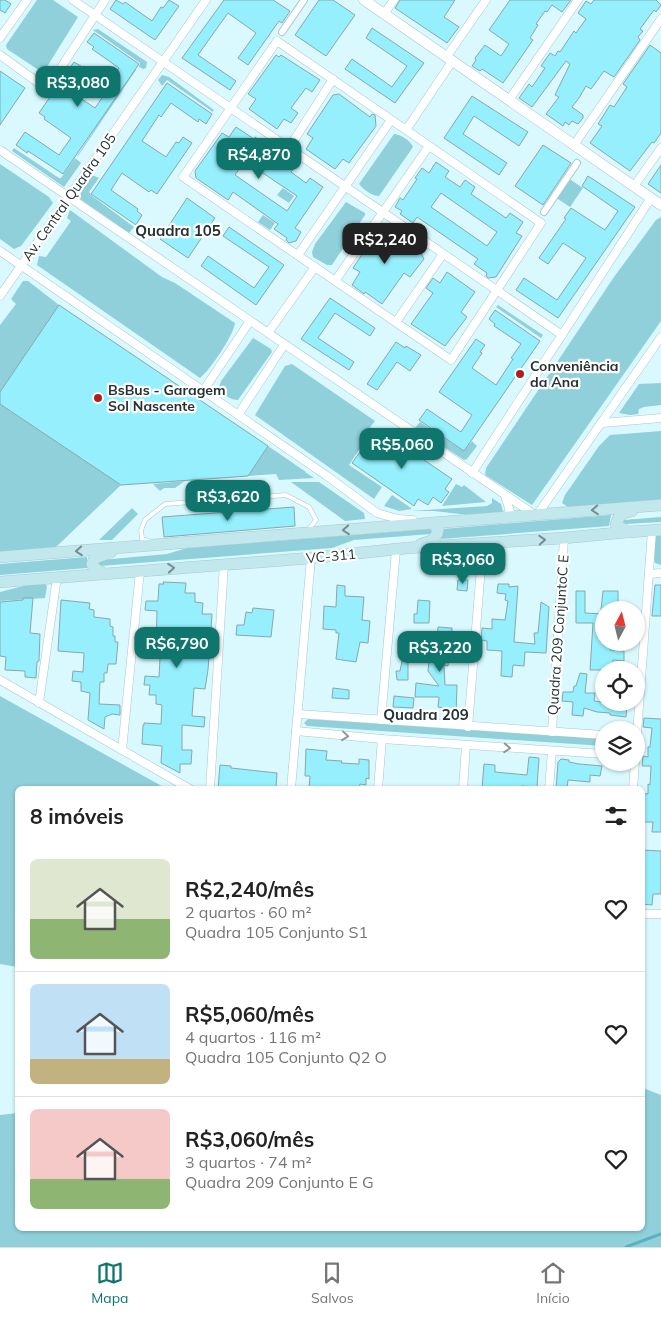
<!DOCTYPE html>
<html lang="pt">
<meta charset="utf-8">
<style>
:root{--surface:#fff;--page:#f6f6f6;--text:#222;--muted:#767676;--line:#e0e0e0;--accent:#0f766e}
body{margin:0;font-family:Mulish,sans-serif;background:var(--page);color:var(--text);height:100vh;display:flex;flex-direction:column;font-size:19px;white-space:nowrap}
*{box-sizing:border-box;margin:0}
p{font-size:16px;color:var(--muted)}
.icon{flex:none;width:28px;height:28px;fill:none;stroke:currentColor;stroke-width:2;stroke-linecap:round;stroke-linejoin:round}
.map{position:relative;flex:1;overflow:hidden}
.sheet{position:absolute;left:15px;top:786px;width:630px;height:445px;display:flex;flex-direction:column;background:var(--surface);border-radius:8px;box-shadow:0 1px 4px #0004}
.sheet>*{flex:none}
.needle{width:32px;rotate:7deg}
.controls{position:absolute;left:595px;top:601px;display:grid;gap:10px}
.controls a{display:grid;place-items:center;width:50px;height:50px;border-radius:50%;background:var(--surface);box-shadow:0 1px 4px #0004;font-size:25px}
.price{position:absolute;translate:-50% -42px;padding:0 11px;border-radius:10px;background:var(--accent);color:#fff;font-size:16px;line-height:32px;filter:drop-shadow(0 1px 2px #0008)}
.price::after{content:'';position:absolute;left:50%;top:30px;width:15px;height:11px;margin-left:-8px;background:inherit;clip-path:polygon(0 0,100% 0,50% 100%)}
.price.active{background:#222;color:#fff}
ul{padding:0;list-style:none}
li{display:flex;align-items:center;gap:15px;height:125px;padding:0 15px}
li+li{border-top:1px solid var(--line)}
li span{display:grid;place-items:center;flex:none;width:140px;height:100px;border-radius:8px;color:#555}
li>.icon{margin-inline-start:auto}
span .icon{width:60px;height:60px;fill:#fffc;stroke-width:1}
li b{font-size:21px}
h2{display:flex;justify-content:space-between;align-items:center;height:60px;padding:0 15px;font-size:21px}
.menu{display:flex;justify-content:space-around;align-items:center;height:70px;border-top:1px solid var(--line);background:var(--surface);font-size:14px;color:var(--muted)}
.menu a{display:grid;justify-items:center;gap:2px}
.menu .active{color:var(--accent)}
.map>svg:first-child{display:block}
.green{fill:#8fd0db}
.lines{fill:none;stroke-linecap:round;stroke-linejoin:round}
.stream{stroke:#58b2bf;stroke-width:3}
.building{fill:#95effd;stroke:#89a7ac;fill-rule:evenodd}
.service-casing{stroke:#aac8cd;stroke-width:5}
.pedestrian-casing{stroke:#aac8cd;stroke-width:8}
.minor-casing{stroke:#aac8cd;stroke-width:9}
.tertiary-casing{stroke:#aac8cd;stroke-width:11}
.secondary-casing{stroke:#aac8cd;stroke-width:12}
.service{stroke:#fff;stroke-width:4}
.pedestrian{stroke:#fff;stroke-width:6}
.minor{stroke:#fff;stroke-width:8}
.tertiary{stroke:#fff;stroke-width:10}
.secondary{stroke:#c2e7ec;stroke-width:11}
.oneway{stroke:#748c90}
.oneway2{stroke:#929899}
.poi-dot{fill:#b0201a;stroke:#fff;stroke-width:2}
.labels{text-anchor:middle;stroke-width:4.5;stroke-linejoin:round;paint-order:stroke}
.street-label{font-size:14px;fill:#253133;stroke:#fff}
.poi-label{font-size:14px;font-weight:bold;fill:#253133;stroke:#fff;text-anchor:start}
.neighbourhood-label{font-size:15px;font-weight:bold;fill:#253133;stroke:#fff}
</style>
<div class="map">
<svg width="661" height="1247" viewBox="0 0 661 1247">
<rect width="100%" height="100%" fill="#d9f9fe"/>
<g class="green">
<polygon points="37,0 53,0 78,17 45,70 40,71 7,49 6,45"/>
<polygon points="98,29 147,62 146,68 143,69 139,67 140,63 93,30"/>
<polygon points="135,68 136,70 78,156 77,156"/>
<polygon points="162,75 169,77 214,110 213,112 167,80 162,86 158,80"/>
<path d="M394,134C400,134 411,141 413,147L379,196C372,196 364,190 359,184Z"/>
<polygon points="14,148 59,178 61,178 75,158 81,163 64,187 12,151"/>
<polygon points="0,164 49,197 53,203 21,246 14,249 0,239"/>
<polygon points="92,175 99,178 89,192 91,195 134,227 129,233 80,199 81,190"/>
<polygon points="568,178 583,188 570,207 555,197"/>
<polygon points="283,188 294,196 289,203 277,195"/>
<polygon points="346,202 365,213 365,215 332,265 327,265 313,257 312,252 315,244"/>
<path d="M70,210L162,277L175,283L235,323C233,336 211,369 200,378L37,265L39,256L46,257L71,221L67,218Z"/>
<polygon points="263,215 275,223 270,230 258,222"/>
<polygon points="661,217 661,321 532,505 485,475 486,468 614,277 656,220"/>
<polygon points="23,281 28,281 59,305 0,392 0,325 16,304 11,299"/>
<polygon points="498,305 543,335 541,338 496,307"/>
<path d="M253,338L271,349L272,352L238,400C230,400 222,394 219,387L221,381Z"/>
<polygon points="292,364 375,421 368,430 370,433 349,465 382,487 374,499 255,415 285,366"/>
<polygon points="661,383 661,405 644,407 639,409 638,414 630,415 619,413 639,384"/>
<polygon points="0,404 121,485 56,547 0,552"/>
<polygon points="420,422 464,451 472,441 477,446 467,459 464,460 415,428"/>
<polygon points="661,431 661,500 568,507 562,503 565,495 599,446 610,435"/>
<polygon points="268,446 306,472 305,472 314,478 279,480 276,474 248,476"/>
<polygon points="185,481 175,488 164,488 160,491 153,484"/>
<polygon points="291,482 319,482 364,513 365,519 345,521"/>
<polygon points="456,484 462,487 464,485 486,502 442,506"/>
<polygon points="392,495 411,508 412,509 399,511 384,506"/>
<polygon points="492,498 501,504 503,511 500,513 468,515 434,511 411,511 487,506 492,503"/>
<polygon points="132,508 138,514 112,540 99,540"/>
<polygon points="611,515 609,526 441,539 442,534 442,529"/>
<polygon points="661,517 661,522 625,524 622,523 624,520"/>
<polygon points="430,529 432,532 431,534 354,540 332,548 100,566 98,564 101,560 167,554 187,548"/>
<path d="M661,534V565L655,563C652,553 653,545 656,536Z"/>
<polygon points="87,557 87,568 0,575 0,564"/>
<polygon points="44,583 47,586 45,598 0,601 0,592 31,584"/>
<polygon points="0,696 167,789 18,789 17,967 0,964"/>
<polygon points="308,719 604,739 604,746 307,726 304,723"/>
<polygon points="643,1088 661,1095 661,1247 0,1247 0,1115 17,1113 18,1229 642,1229"/>
</g>
<g class="lines">
<polyline class="stream" points="626,1247 661,1234"/>
</g>
<g class="building">
<polygon points="0,0 5,0 11,4 5,13 0,10"/>
<polygon points="116,0 123,4 125,2 152,21 161,7 163,8 169,0 179,6 155,40 110,9"/>
<polygon points="224,0 273,0 290,11 282,23 279,21 248,65 238,58 256,33 228,13 215,31 198,55 236,81 230,90 182,58"/>
<polygon points="319,0 333,0 355,15 326,56 295,35"/>
<polygon points="400,0 455,0 444,17 459,27 447,43 395,8"/>
<polygon points="510,0 571,0 562,12 552,5 547,12 545,11 536,24 538,25 530,38 533,40 503,83 482,69 480,71 472,66 476,60 475,58 485,45 501,56 509,44 489,30"/>
<polygon points="594,0 656,0 661,5 656,12 654,10 640,29 643,31 638,37 640,40 614,77 604,71 591,89 586,86 579,98 572,107 583,115 583,118 578,124 572,121 569,125 565,122 563,126 546,114 559,97 555,95 570,64 566,61 532,107 519,98 529,84 532,87 545,68 541,66 550,53 555,56 558,51 560,52 574,31 576,33 586,19 578,13 586,1 591,4"/>
<polygon points="372,28 424,63 395,103 345,69 352,59 392,87 407,66 366,38"/>
<polygon points="94,33 139,64 63,174 28,151 27,153 16,145 25,132 59,155 71,138 44,119 45,117 39,113 74,62 84,68 79,75 81,76 71,92 95,108 106,92 112,83 110,81 119,68 92,49 94,47 87,42"/>
<polygon points="650,45 661,53 661,133 654,143 652,142 630,171 590,143 602,126 598,124 610,105 614,107 627,87 623,84"/>
<polygon points="276,55 279,57 281,55 320,80 312,92 306,88 291,108 298,113 291,123 284,119 277,129 249,109 256,99 248,94"/>
<polygon points="0,71 25,88 0,125"/>
<polygon points="167,83 212,114 206,124 199,119 198,122 171,103 161,117 159,115 142,141 166,157 176,142 179,143 183,137 192,143 157,194 151,190 149,192 122,173 111,190 138,209 137,211 142,215 136,225 91,194"/>
<polygon points="339,94 370,117 372,114 375,115 376,126 349,163 343,159 335,169 306,149 313,138 307,134 333,95"/>
<polygon points="472,96 528,132 519,146 474,116 463,134 507,163 499,175 444,138"/>
<path d="M236,127L254,139L255,137L296,166L291,172L306,183L310,178L323,187L295,228L301,232L296,241L289,243L286,240L287,238L274,229L278,224L233,192L228,200L196,178L195,171L222,133L229,137ZM245,161L297,196L287,211L235,175Z"/>
<polygon points="543,145 571,163 543,205 515,186"/>
<path d="M436,162L449,171L445,177L460,187L465,180L475,187L471,194L506,218L510,213L523,222L516,233L522,236L496,277L488,278L486,276L487,273L474,264L478,259L417,217L413,223L400,214L402,211L395,207L400,198L403,200L417,179L415,178L422,168L429,173ZM441,193L497,232L487,246L431,207Z"/>
<polygon points="661,165 661,193 648,184"/>
<polygon points="588,176 635,207 558,318 516,290 524,278 557,300 586,258 563,243 548,264 539,258 566,219 564,218 571,208 605,230 618,211 582,186"/>
<polygon points="187,198 215,218 188,258 160,239"/>
<polygon points="229,227 284,265 256,305 201,266 208,256 254,288 269,267 223,236"/>
<polygon points="392,227 389,232 417,252 419,249 424,259 410,277 404,273 382,304 365,292 364,294 352,285 360,272 353,268 379,229"/>
<polygon points="447,272 475,292 461,312 467,317 445,346 411,324 433,293 426,288 433,278 440,283"/>
<polygon points="330,298 375,328 370,336 335,313 318,338 354,362 349,370 301,339"/>
<polygon points="59,305 268,446 248,476 121,485 0,404 0,392"/>
<polygon points="495,310 540,341 464,451 419,420 427,409 461,432 472,415 439,392 476,339 485,345 480,352 482,353 472,368 496,385 513,359 511,358 521,344 494,326 495,324 489,319"/>
<polygon points="396,342 405,348 406,346 421,355 410,371 397,362 377,390 367,384"/>
<polygon points="377,428 452,479 445,489 449,492 441,503 433,497 428,505 418,499 414,506 352,463"/>
<polygon points="294,507 295,526 164,537 162,517"/>
<polygon points="458,580 468,580 467,591 457,590"/>
<polygon points="163,582 186,583 185,593 195,593 195,602 203,603 202,614 212,614 208,670 205,689 194,688 192,716 205,717 204,727 182,725 182,750 192,750 191,764 180,764 180,773 161,763 162,746 142,744 143,725 144,725 144,723 161,724 162,705 156,704 156,695 149,695 150,685 144,685 145,676 159,677 160,658 151,657 152,648 156,648 157,611 145,610 146,601 158,601 159,584 164,584"/>
<polygon points="498,584 509,584 509,587 518,586 514,642 535,644 534,633 538,633 541,602 549,607 546,653 525,652 524,666 513,665 512,677 501,676 502,651 487,650 487,641 481,640 482,628 492,629 492,619 505,620 508,601 505,600 506,594 497,593"/>
<polygon points="337,585 345,586 345,596 364,597 362,620 370,621 368,643 360,642 356,662 336,659 339,633 336,633 336,630 323,629 324,606 336,607"/>
<polygon points="655,585 661,585 661,616 652,616"/>
<polygon points="576,591 585,591 585,613 604,614 604,642 612,642 610,650 624,651 624,661 613,660 612,670 590,670 593,623 576,623"/>
<polygon points="603,591 618,591 618,610 601,610"/>
<polygon points="23,598 33,598 30,633 40,634 39,661 37,662 36,678 25,677 25,671 5,670 6,657 0,656 0,602 23,600"/>
<polygon points="61,600 90,603 89,609 94,610 94,617 110,619 110,626 113,627 113,636 115,636 115,642 118,642 116,664 108,664 107,673 104,673 104,682 100,682 99,704 120,705 120,715 112,714 105,717 104,729 88,720 90,693 81,691 81,682 72,681 73,671 83,672 84,653 58,651"/>
<polygon points="418,600 430,601 429,623 414,623 414,614 417,614"/>
<polygon points="253,608 274,610 271,637 236,635 237,625 244,625 246,612 252,613"/>
<polygon points="438,627 452,628 451,645 449,645 448,666 444,665 445,685 457,685 456,715 447,714 448,709 438,707 439,697 415,697 416,683 439,686 428,671 431,639 437,639"/>
<polygon points="404,651 408,651 408,680 397,680 396,671 400,671"/>
<polygon points="580,673 587,674 585,693 595,693 594,701 601,702 627,702 626,717 610,715 610,713 597,712 584,708 583,716 572,715 573,702 562,701 563,692 573,692 574,686 576,686"/>
<polygon points="333,688 349,690 349,699 332,698"/>
<polygon points="394,696 414,698 413,708 393,707"/>
<polygon points="644,718 661,719 661,832 652,832 653,822 642,822 642,793 648,794 648,784 650,785 651,766 642,766 643,756 648,757 648,747 650,747 652,728 643,727"/>
<polygon points="306,749 327,751 326,760 342,761 341,763 359,764 359,759 369,760 369,779 366,778 366,785 360,784 359,789 309,788 310,776 305,776"/>
<polygon points="529,757 539,758 537,787 521,786 521,789 482,789 484,764 495,765 495,772 527,775"/>
<polygon points="561,759 569,760 569,762 579,764 602,766 600,776 590,775 590,782 568,780 567,789 556,789 558,762"/>
<polygon points="220,765 231,766 231,768 277,773 276,788 262,787 262,789 218,789"/>
<polygon points="642,850 661,851 661,894 653,894 652,905 642,904"/>
</g>
<g class="lines">
<g class="service-casing">
<polyline id="service" points="149,541 142,539 141,530 145,520 165,504 286,495 309,507 316,520 308,530"/>
</g>
<g class="pedestrian-casing">
<g id="pedestrian">
<polyline points="282,32 304,0"/>
<polyline points="544,212 577,163"/>
</g>
</g>
<g class="minor-casing">
<g id="minor">
<polyline points="73,0 562,335"/>
<polyline points="384,14 394,0"/>
<polyline points="0,38 27,0"/>
<polygon points="277,41 541,223 451,360 183,177"/>
<polyline points="0,55 47,89 105,0"/>
<polyline points="447,56 486,0"/>
<polyline points="509,100 578,0"/>
<polyline points="406,130 453,60"/>
<polyline points="574,145 661,19"/>
<polyline points="289,148 333,79"/>
<polyline points="0,150 535,515"/>
<polyline points="634,186 661,148"/>
<polyline points="0,251 327,476 377,513 398,519 413,520"/>
<polyline points="298,255 391,120"/>
<polyline points="335,281 429,146"/>
<polyline points="0,296 206,0"/>
<polyline points="396,322 443,254"/>
<polyline points="268,333 315,267"/>
<polyline points="203,391 250,321"/>
<polyline points="238,415 284,345"/>
<polyline points="602,423 661,418"/>
<polyline points="472,473 651,198"/>
<polyline points="505,496 510,511 505,517"/>
<polyline points="537,515 661,337"/>
<polyline points="649,574 661,573"/>
<polyline points="0,680 190,789"/>
<polyline points="39,703 57,577"/>
<polyline points="298,714 604,735"/>
<polyline points="381,720 396,550"/>
<polyline points="468,727 483,543"/>
<polyline points="296,731 382,739 604,754"/>
<polyline points="552,732 564,538"/>
<polyline points="636,747 652,531"/>
<polyline points="122,750 140,571"/>
<polyline points="210,789 224,564"/>
<polyline points="291,789 311,558"/>
<polyline points="378,789 382,739"/>
<polyline points="463,789 466,745"/>
<polyline points="549,789 552,751"/>
<polyline points="633,789 635,762"/>
<polyline points="642,914 661,914"/>
</g>
</g>
<g class="tertiary-casing">
<polyline id="tertiary" points="364,0 661,205"/>
</g>
<g class="secondary-casing">
<g id="secondary">
<path d="M627,532L616,524C619,515 623,512 632,511"/>
<path d="M421,544C430,542 436,540 438,530L433,523"/>
<polyline points="0,557 661,505"/>
<polyline points="104,574 94,568 92,564 95,558 111,552"/>
<polyline points="0,582 311,558 407,548 564,538 627,532 661,530"/>
</g>
</g>
<use href="#service" class="service"/>
<use href="#pedestrian" class="pedestrian"/>
<use href="#minor" class="minor"/>
<use href="#tertiary" class="tertiary"/>
<use href="#secondary" class="secondary"/>
</g>
<defs><path id="oneway-chevron" d="M-2-3.5L2.5 0L-2 3.5" fill="none" stroke-width="1.6" stroke-linecap="round" stroke-linejoin="round" transform="scale(1.25)"/></defs>
<g class="oneway">
<use href="#oneway-chevron" transform="translate(595 510) rotate(176)"/>
<use href="#oneway-chevron" transform="translate(346 530) rotate(175)"/>
<use href="#oneway-chevron" transform="translate(542 540) rotate(-3)"/>
<use href="#oneway-chevron" transform="translate(79 551) rotate(176)"/>
<use href="#oneway-chevron" transform="translate(171 568) rotate(-5)"/>
</g>
<g class="oneway2">
<use href="#oneway-chevron" transform="translate(345 736) rotate(6)"/>
<use href="#oneway-chevron" transform="translate(507 748) rotate(4)"/>
</g>
<g class="poi-dot">
<circle cx="520" cy="374" r="5"/>
<circle cx="98" cy="398" r="5"/>
</g>
<g class="labels">
<g class="street-label">
<text transform="translate(69 197) rotate(-55)" y="5">Av. Central Quadra 105</text>
<text transform="translate(331 556) rotate(-5)" y="5">VC-311</text>
<text transform="translate(558 635) rotate(-86)" y="5">Quadra 209 ConjuntoC E</text>
</g>
<g class="poi-label">
<text x="530" y="371">Conveniência<tspan x="530" dy="16">da Ana</tspan></text>
<text x="108" y="395">BsBus - Garagem<tspan x="108" dy="16">Sol Nascente</tspan></text>
</g>
<g class="neighbourhood-label">
<text x="178" y="236">Quadra 105</text>
<text x="426" y="720">Quadra 209</text>
</g>
</g>
</svg>
<div class="controls">
<a><svg class="needle" viewBox="-14 -14 28 28"><path d="M0-13l5 13h-10z" fill="#e53935"/><path d="M0 13l5-13h-10z" fill="#767676"/></svg></a>
<a><svg class="icon" aria-label="locate" viewBox="0 0 24 24"><circle cx="12" cy="12" r="6"/><path d="M12 2v4M12 18v4M2 12h4M18 12h4"/></svg></a>
<a><svg class="icon" aria-label="layers" viewBox="0 0 24 24"><path d="M12 4l9 5-9 5-9-5zM3 14l9 5 9-5"/></svg></a>
</div>
<b class="price" style="left:78px;top:108px">R$3,080</b>
<b class="price" style="left:259px;top:180px">R$4,870</b>
<b class="price active" style="left:385px;top:265px">R$2,240</b>
<b class="price" style="left:402px;top:470px">R$5,060</b>
<b class="price" style="left:228px;top:522px">R$3,620</b>
<b class="price" style="left:463px;top:585px">R$3,060</b>
<b class="price" style="left:177px;top:669px">R$6,790</b>
<b class="price" style="left:440px;top:673px">R$3,220</b>
<section class="sheet">
<h2>8 imóveis<svg class="icon" aria-label="filters" viewBox="0 0 24 24"><path d="M4 7h16M4 17h16"/><circle cx="9" cy="7" r="2"/><circle cx="15" cy="17" r="2"/></svg></h2>
<ul>
<li><span style="background:linear-gradient(#dfe7d0 60%,#8fb573 0)"><svg class="icon" aria-label="home" viewBox="0 0 24 24"><path d="M3 11l9-7 9 7M6 9v11h12V9"/></svg></span><div><b>R$2,240/mês</b><p>2 quartos · 60 m²</p><p>Quadra 105 Conjunto S1</p></div><svg class="icon" aria-label="heart" viewBox="0 0 24 24"><path d="M12 20l-8-8c-3-5 5-10 8-4 3-6 11-1 8 4z"/></svg></li>
<li><span style="background:linear-gradient(#bfe0f5 75%,#c2b280 0)"><svg class="icon" aria-label="home" viewBox="0 0 24 24"><path d="M3 11l9-7 9 7M6 9v11h12V9"/></svg></span><div><b>R$5,060/mês</b><p>4 quartos · 116 m²</p><p>Quadra 105 Conjunto Q2 O</p></div><svg class="icon" aria-label="heart" viewBox="0 0 24 24"><path d="M12 20l-8-8c-3-5 5-10 8-4 3-6 11-1 8 4z"/></svg></li>
<li><span style="background:linear-gradient(#f6c9c9 70%,#8fb573 0)"><svg class="icon" aria-label="home" viewBox="0 0 24 24"><path d="M3 11l9-7 9 7M6 9v11h12V9"/></svg></span><div><b>R$3,060/mês</b><p>3 quartos · 74 m²</p><p>Quadra 209 Conjunto E G</p></div><svg class="icon" aria-label="heart" viewBox="0 0 24 24"><path d="M12 20l-8-8c-3-5 5-10 8-4 3-6 11-1 8 4z"/></svg></li>
</ul>
</section>
</div>
<nav class="menu">
<a class="active"><svg class="icon" aria-label="map" viewBox="0 0 24 24"><path d="M3 6l6-2 6 2 6-2v14l-6 2-6-2-6 2zM9 4v14M15 6v14"/></svg>Mapa</a>
<a><svg class="icon" aria-label="saved" viewBox="0 0 24 24"><path d="M7 4h10v16l-5-4-5 4z"/></svg>Salvos</a>
<a><svg class="icon" aria-label="home" viewBox="0 0 24 24"><path d="M3 11l9-7 9 7M6 9v11h12V9"/></svg>Início</a>
</nav>
